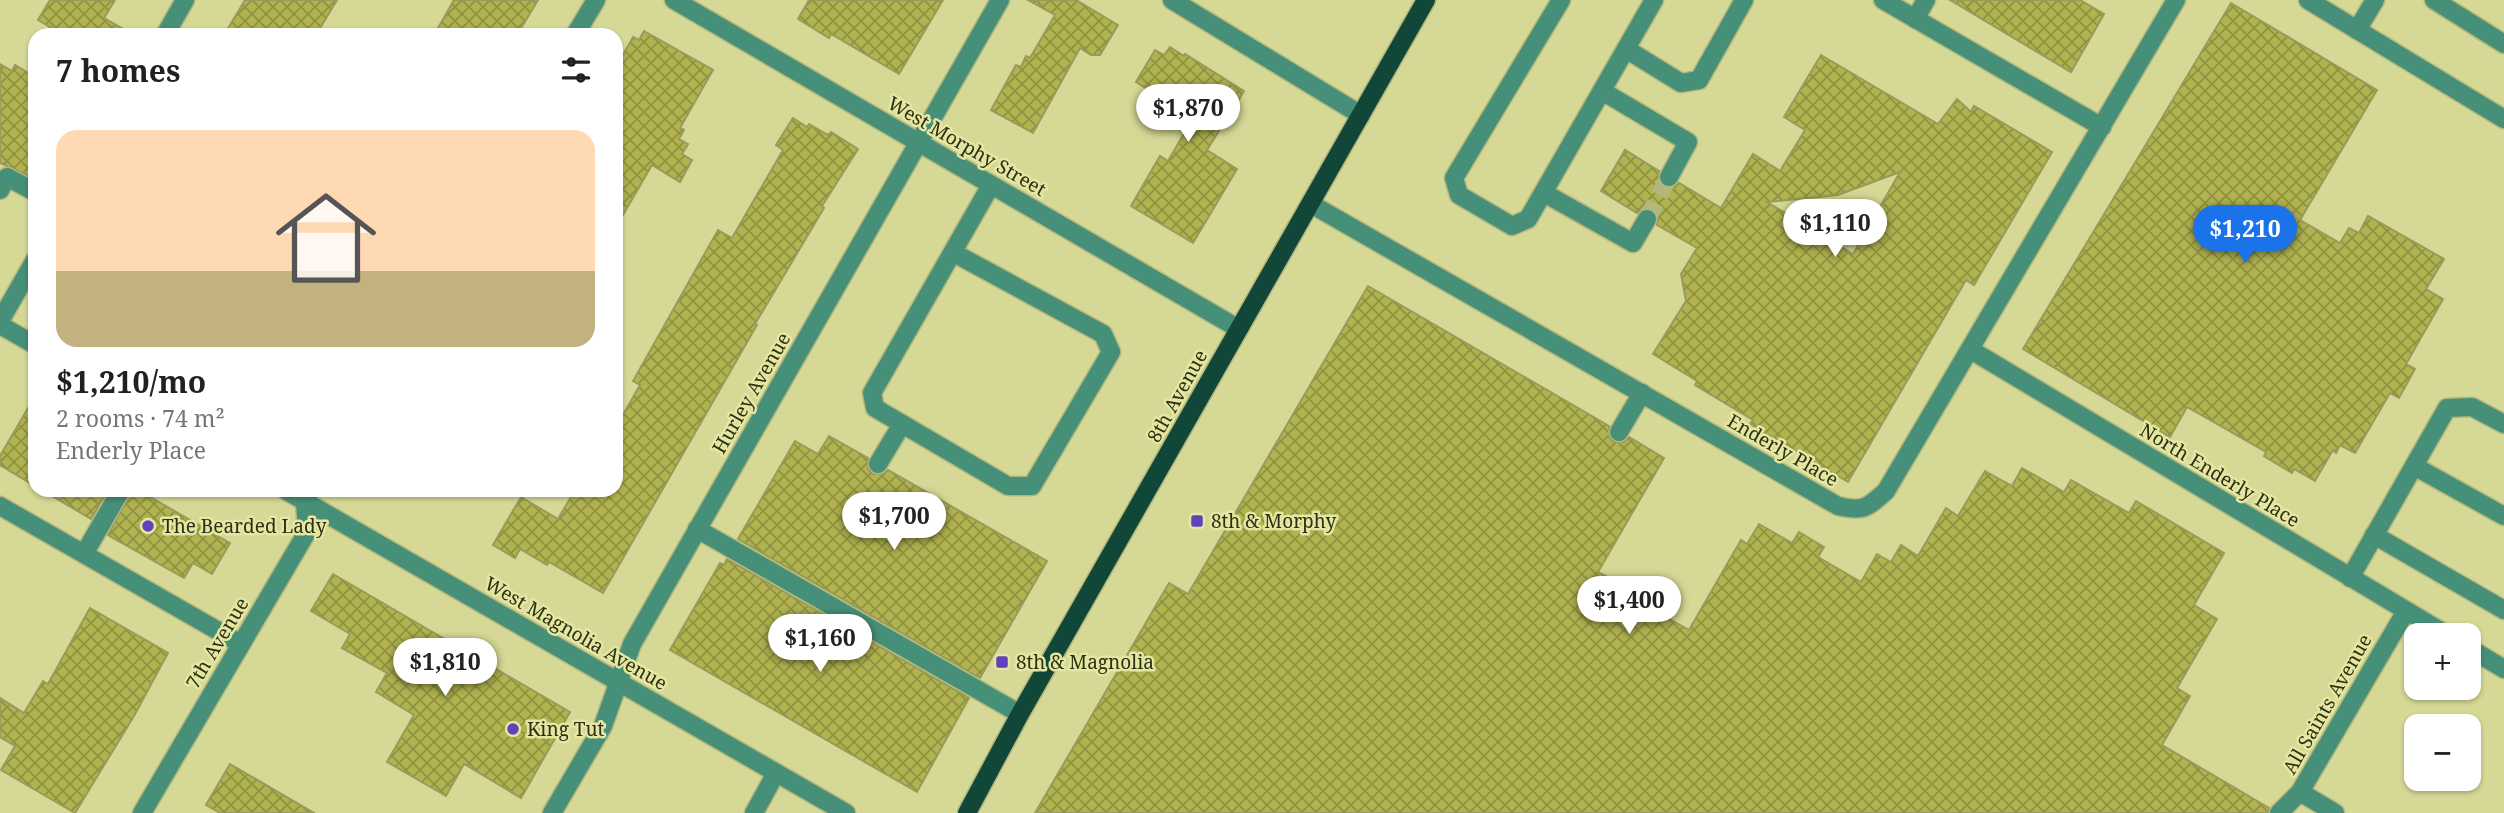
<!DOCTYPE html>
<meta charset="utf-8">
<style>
:root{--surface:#fff;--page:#f2f2f2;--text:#202124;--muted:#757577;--accent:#1a73e8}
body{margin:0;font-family:"Noto Serif",serif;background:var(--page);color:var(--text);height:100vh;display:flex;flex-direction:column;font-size:26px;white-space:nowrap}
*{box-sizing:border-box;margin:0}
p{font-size:23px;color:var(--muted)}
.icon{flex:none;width:38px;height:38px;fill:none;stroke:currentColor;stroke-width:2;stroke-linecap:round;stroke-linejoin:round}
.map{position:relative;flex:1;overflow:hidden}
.details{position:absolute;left:28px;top:28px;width:595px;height:469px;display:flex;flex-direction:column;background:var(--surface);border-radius:21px;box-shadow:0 2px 5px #0004}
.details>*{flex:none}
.buttons{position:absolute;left:2404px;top:623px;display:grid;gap:14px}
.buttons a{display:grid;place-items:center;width:77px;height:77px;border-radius:14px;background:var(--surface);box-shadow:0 2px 5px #0004;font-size:35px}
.price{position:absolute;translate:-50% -60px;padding:0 16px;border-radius:24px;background:#fff;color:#222;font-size:23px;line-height:46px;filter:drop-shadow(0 2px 4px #0008)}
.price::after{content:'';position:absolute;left:50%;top:42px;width:21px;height:16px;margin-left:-10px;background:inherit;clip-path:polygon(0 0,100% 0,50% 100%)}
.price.active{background:var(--accent);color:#fff}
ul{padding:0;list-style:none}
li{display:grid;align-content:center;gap:14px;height:371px;padding:0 28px}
li span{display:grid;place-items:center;height:217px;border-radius:21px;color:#555}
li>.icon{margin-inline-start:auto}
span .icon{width:126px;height:126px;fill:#fffc;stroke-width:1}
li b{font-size:30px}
h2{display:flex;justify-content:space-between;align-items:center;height:84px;padding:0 28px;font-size:30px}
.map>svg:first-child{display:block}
.building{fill:url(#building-cross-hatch);stroke:#989b59;stroke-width:2;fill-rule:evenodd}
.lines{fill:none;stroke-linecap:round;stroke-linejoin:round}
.minor-tunnel{stroke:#b4b77b;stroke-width:18;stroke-dasharray:18 9;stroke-linecap:butt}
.minor-casing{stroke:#b4b77b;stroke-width:21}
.major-casing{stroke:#b4b77b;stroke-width:21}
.minor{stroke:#469079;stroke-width:18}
.major{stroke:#104738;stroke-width:18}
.poi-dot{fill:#6241b9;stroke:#e3e7a2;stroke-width:2.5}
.labels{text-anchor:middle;stroke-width:5;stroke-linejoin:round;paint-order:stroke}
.street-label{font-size:19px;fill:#2e2f13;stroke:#e3e7a2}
.poi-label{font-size:19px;fill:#2e2f13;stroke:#e3e7a2;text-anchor:start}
</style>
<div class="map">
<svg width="2504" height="813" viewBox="0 0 2504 813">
<defs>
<pattern id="building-cross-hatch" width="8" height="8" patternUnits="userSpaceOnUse" patternTransform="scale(1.75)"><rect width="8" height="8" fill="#b0b34f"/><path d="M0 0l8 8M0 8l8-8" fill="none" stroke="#909240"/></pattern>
</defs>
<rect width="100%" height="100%" fill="#d6d995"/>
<g class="building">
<polygon points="50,0 115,0 104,18 134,35 63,35 38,20"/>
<polygon points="245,0 337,0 316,35 224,35"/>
<polygon points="454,0 538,0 517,35 434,35"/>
<polygon points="809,0 943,0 899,74 831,34 829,38 798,19"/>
<polygon points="1028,0 1076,0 1118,25 1100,55 1091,55 1080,48 1033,133 991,110 1016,65 1021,67 1026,56 1030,58 1055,15"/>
<polygon points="1950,0 2080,0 2104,14 2071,72"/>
<polygon points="2231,3 2377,90 2300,220 2340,243 2349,228 2359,233 2368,216 2444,259 2426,289 2443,299 2406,364 2415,369 2399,398 2390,393 2355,453 2340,445 2336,453 2333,450 2315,481 2294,469 2292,473 2264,456 2266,452 2187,407 2170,437 2023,349"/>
<polygon points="644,31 713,70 680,128 684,130 679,139 688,144 682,154 692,160 680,182 652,165 616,227 616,67 633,37 639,40"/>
<polygon points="1170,47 1184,56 1185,54 1244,91 1207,150 1237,169 1193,243 1131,206 1160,156 1168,161 1193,118 1136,82 1155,50 1164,55"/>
<path d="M1821,55L1938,124L1957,99L1971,112L1974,106L2052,152L1974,285L1966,280L1848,482L1750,424L1753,420L1695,385L1697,381L1653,354L1686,301L1681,274L1697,248L1657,225L1658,218L1653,210L1646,208L1637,213L1601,191L1625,150L1659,171L1658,178L1663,187L1670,188L1679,183L1721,208L1753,154L1780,171L1805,130L1784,117ZM1900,172L1853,254L1767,202L1838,195Z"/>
<polygon points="0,64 12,71 15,65 35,77 35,165 29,176 0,163"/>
<polygon points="793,118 807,127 809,124 828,135 831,132 858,149 822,206 824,208 755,324 757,325 603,593 549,562 547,565 520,549 515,558 493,545 521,497 558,519 575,490 616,490 616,427 640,385 633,381 718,230 732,238 783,150 776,145"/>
<polygon points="1368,286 1609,426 1609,437 1614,442 1624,442 1629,437 1664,458 1598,572 1611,579 1608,584 1689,630 1741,540 1747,544 1759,524 1792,543 1799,532 1824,547 1818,557 1861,582 1877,554 1891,562 1901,545 1918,556 1946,508 1958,516 1985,471 2012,486 2022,468 2064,492 2071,480 2129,513 2136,501 2224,553 2194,605 2217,619 2177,688 2190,696 2162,745 2269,808 2268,813 1035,813 1169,583 1188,594"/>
<polygon points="35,396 35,486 0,465 0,456"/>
<polygon points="829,436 868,458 868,469 873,474 883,474 888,470 1047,561 980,678 738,539 795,441 818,454"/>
<polygon points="42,490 108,490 91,519"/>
<polygon points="132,490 138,490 230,543 212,574 193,563 184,578 108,535"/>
<polygon points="727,559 969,698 917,792 670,650 720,563 724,565"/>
<polygon points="333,574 570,712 521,798 464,764 446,796 387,762 414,715 376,692 387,673 342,648 350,634 311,611"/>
<polygon points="90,608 168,653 134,716 75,813 1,770 15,746 0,737 0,698 24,713 43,681 48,684"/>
<polygon points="230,764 314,813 220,813 206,805"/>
</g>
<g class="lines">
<polyline class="minor-tunnel" points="1647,219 1669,177"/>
<g class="minor-casing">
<g id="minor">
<polyline points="674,0 1239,329"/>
<polyline points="1172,0 1361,115"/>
<polyline points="1561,0 1454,178 1459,195 1512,226 1528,219 1654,0"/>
<polyline points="1883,0 2102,127"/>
<polyline points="2308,0 2504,119"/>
<polyline points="2434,0 2504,44"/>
<polyline points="1915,19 1926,0"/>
<polyline points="2357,30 2375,0"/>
<polyline points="165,35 185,0"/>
<polyline points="575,35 596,0"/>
<polyline points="1626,49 1681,83 1699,80 1744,0"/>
<polyline points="1602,91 1688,142 1669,177"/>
<polyline points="0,190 7,177 35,192"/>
<polyline points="1544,193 1633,243 1647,219"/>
<path d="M1311,204L1838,506C1864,512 1867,508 1886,491L2176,0"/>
<polyline points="954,253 1103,334 1111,352 1032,486 1008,486 875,408 872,393 991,185"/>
<polyline points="0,321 35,260"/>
<polyline points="0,325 35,345"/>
<polyline points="1971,350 2447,635"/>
<polyline points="1619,432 1642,393"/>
<polyline points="878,464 902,424"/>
<polyline points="2414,466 2504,516"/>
<polyline points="285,490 846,813"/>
<polyline points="0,506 241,644"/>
<polyline points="697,529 1020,714"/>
<polyline points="2374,535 2504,610"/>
<polyline points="84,554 121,490"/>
<polyline points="2350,578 2447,408 2472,407 2504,424"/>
<polyline points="2469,648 2504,669"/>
<polyline points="2300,792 2335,813"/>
<polyline points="142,813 307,532 305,501 311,490"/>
<polyline points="552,813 603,726 632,644 1000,0"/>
<polyline points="754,813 776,773"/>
<polyline points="2279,813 2300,792 2406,611"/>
</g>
</g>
<g class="major-casing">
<polyline id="major" points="967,813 1020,714 1426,0"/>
</g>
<use href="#minor" class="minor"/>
<use href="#major" class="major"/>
</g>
<g class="poi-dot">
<rect x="1190" y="514" width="14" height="14" rx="3.5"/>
<circle cx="148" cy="526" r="7"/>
<rect x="995" y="655" width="14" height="14" rx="3.5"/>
<circle cx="513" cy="729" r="7"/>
</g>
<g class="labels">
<g class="street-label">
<text transform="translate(967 146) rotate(30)" y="7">West Morphy Street</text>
<text transform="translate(751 393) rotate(-60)" y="7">Hurley Avenue</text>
<text transform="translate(1177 396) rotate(-61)" y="7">8th Avenue</text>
<text transform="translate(1783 450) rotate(30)" y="7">Enderly Place</text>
<text transform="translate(2220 475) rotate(31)" y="7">North Enderly Place</text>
<text transform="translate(576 633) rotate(30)" y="7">West Magnolia Avenue</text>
<text transform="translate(217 643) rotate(-59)" y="7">7th Avenue</text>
<text transform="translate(2327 704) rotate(-60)" y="7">All Saints Avenue</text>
</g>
<g class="poi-label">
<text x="1211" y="528">8th &amp; Morphy</text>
<text x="162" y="533">The Bearded Lady</text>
<text x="1016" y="669">8th &amp; Magnolia</text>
<text x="527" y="736">King Tut</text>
</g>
</g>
</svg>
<div class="buttons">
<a>+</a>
<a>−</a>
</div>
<b class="price" style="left:1188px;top:144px">$1,870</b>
<b class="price" style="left:1835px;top:259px">$1,110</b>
<b class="price active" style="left:2245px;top:265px">$1,210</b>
<b class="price" style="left:894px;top:552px">$1,700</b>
<b class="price" style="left:1629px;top:636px">$1,400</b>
<b class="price" style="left:820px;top:674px">$1,160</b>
<b class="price" style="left:445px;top:698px">$1,810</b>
<section class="details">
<h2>7 homes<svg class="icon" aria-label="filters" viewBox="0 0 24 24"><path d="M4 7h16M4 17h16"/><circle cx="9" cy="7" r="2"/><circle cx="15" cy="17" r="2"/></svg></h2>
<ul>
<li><span style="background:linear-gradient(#ffd9b3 65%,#c2b280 0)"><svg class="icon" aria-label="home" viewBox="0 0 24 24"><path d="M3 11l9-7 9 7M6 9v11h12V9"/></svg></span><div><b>$1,210/mo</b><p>2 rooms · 74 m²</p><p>Enderly Place</p></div></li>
</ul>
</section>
</div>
